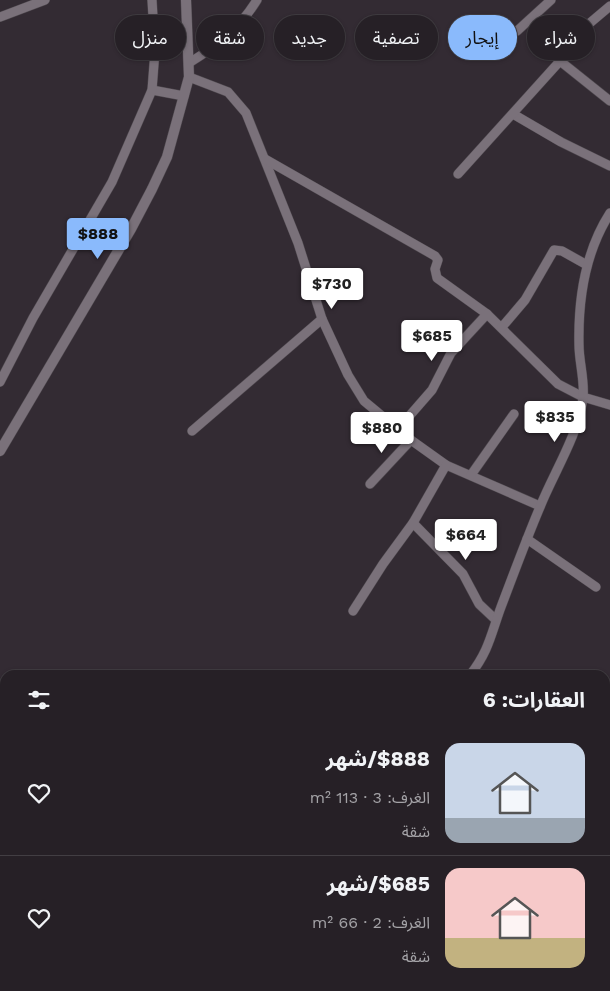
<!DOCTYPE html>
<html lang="ar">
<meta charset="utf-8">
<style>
:root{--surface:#262026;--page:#2e282e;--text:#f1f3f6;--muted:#a4a3a7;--line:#423e43;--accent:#8abafc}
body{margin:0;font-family:"Work Sans","Noto Sans Arabic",sans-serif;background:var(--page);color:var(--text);direction:rtl;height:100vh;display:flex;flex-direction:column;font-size:19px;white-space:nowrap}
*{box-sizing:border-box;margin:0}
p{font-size:16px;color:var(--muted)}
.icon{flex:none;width:28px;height:28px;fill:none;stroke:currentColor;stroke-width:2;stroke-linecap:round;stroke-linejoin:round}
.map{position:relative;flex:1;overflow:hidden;direction:ltr}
.side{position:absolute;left:0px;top:670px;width:610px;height:321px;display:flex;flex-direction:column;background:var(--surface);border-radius:15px 15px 0 0;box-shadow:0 1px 4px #0004,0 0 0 1px var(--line);direction:rtl}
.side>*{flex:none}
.hud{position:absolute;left:15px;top:15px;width:580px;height:45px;direction:rtl;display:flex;gap:10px}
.price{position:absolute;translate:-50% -42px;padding:0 11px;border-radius:5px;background:#fff;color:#222;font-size:16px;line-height:32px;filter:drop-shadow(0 1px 2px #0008)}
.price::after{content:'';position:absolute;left:50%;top:30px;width:15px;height:11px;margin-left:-8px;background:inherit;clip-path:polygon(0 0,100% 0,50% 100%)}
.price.active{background:var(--accent);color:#111}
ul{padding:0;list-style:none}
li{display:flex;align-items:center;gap:15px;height:125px;padding:0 25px}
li+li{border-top:1px solid var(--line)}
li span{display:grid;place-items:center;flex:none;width:140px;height:100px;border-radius:15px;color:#555}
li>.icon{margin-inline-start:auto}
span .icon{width:60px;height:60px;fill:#fffc;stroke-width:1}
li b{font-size:21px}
h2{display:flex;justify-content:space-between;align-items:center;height:60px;padding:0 25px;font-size:21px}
.tag{padding:0 18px;border-radius:22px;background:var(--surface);box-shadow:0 1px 4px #0004,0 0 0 1px var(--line);font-size:18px;line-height:45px}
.tag.active{background:var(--accent);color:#111}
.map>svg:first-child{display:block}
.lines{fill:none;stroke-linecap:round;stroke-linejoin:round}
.minor-casing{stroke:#4f494f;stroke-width:10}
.tertiary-casing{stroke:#4f494f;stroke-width:11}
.minor{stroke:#7a717a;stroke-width:9}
.tertiary{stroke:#7a717a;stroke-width:10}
</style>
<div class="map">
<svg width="610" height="991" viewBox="0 0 610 991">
<rect width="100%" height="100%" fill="#332b33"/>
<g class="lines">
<g class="minor-casing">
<g id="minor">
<polyline points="0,17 45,0"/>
<polyline points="517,31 551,0"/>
<polyline points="578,33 610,6"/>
<path d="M189,63C218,45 239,29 257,0"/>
<polyline points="189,77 228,92 246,113 298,243 322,319 348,375 364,401 411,440 446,465 540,506"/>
<polyline points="152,90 184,96"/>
<polyline points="513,114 561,142 610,166"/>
<polyline points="265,159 435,256 438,260 435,269 437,278 487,314 558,384 583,397 610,405"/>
<polyline points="458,174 560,61 610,101"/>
<polyline points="502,327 525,300 554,250 562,251 587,265"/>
<polyline points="0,382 33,318 112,182 152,90 155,51 152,0"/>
<polyline points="398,429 432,390 451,353 487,314"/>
<polyline points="192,431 322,319"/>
<polyline points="471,475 514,414"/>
<polyline points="370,484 411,440"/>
<polyline points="413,523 463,574 479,604 496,620"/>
<polyline points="527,539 596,587"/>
<polyline points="353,611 383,564 413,523 446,465"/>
<path d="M470,675C489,651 491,634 501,607C514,573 526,540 540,507C554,472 578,436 583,398C585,381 579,362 579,345C578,299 585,252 610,213"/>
<polyline points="219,986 227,991"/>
<polyline points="459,986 467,991"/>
<polyline points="62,991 65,986"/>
<polyline points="348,991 349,986"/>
<polyline points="486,991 490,986"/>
</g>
</g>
<g class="tertiary-casing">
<polyline id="tertiary" points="0,451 131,229 152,189 167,157 189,77 186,0"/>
</g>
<use href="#minor" class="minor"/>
<use href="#tertiary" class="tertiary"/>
</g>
</svg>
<b class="price active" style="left:98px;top:260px">$888</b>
<b class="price" style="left:332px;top:310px">$730</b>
<b class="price" style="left:432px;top:362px">$685</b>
<b class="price" style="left:555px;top:443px">$835</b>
<b class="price" style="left:382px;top:454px">$880</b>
<b class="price" style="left:466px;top:561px">$664</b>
<div class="hud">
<a class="tag">شراء</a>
<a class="tag active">إيجار</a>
<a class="tag">تصفية</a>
<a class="tag">جديد</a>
<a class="tag">شقة</a>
<a class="tag">منزل</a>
</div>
<section class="side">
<h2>العقارات: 6<svg class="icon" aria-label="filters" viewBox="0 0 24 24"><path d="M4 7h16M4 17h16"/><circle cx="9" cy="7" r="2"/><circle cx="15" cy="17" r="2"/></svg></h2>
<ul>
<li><span style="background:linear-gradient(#c9d6e8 75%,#9aa5b1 0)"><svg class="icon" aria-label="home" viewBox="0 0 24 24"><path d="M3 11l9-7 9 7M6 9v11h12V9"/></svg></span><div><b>$888/شهر</b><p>الغرف: 3 · 113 m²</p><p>شقة</p></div><svg class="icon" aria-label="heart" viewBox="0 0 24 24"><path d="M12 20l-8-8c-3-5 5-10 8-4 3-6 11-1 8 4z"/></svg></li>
<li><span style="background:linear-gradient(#f6c9c9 70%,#c2b280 0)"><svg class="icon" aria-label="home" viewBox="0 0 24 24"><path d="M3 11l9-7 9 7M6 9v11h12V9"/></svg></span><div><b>$685/شهر</b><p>الغرف: 2 · 66 m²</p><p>شقة</p></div><svg class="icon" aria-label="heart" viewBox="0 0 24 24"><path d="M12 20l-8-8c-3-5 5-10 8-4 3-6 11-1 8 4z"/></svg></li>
</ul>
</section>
</div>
